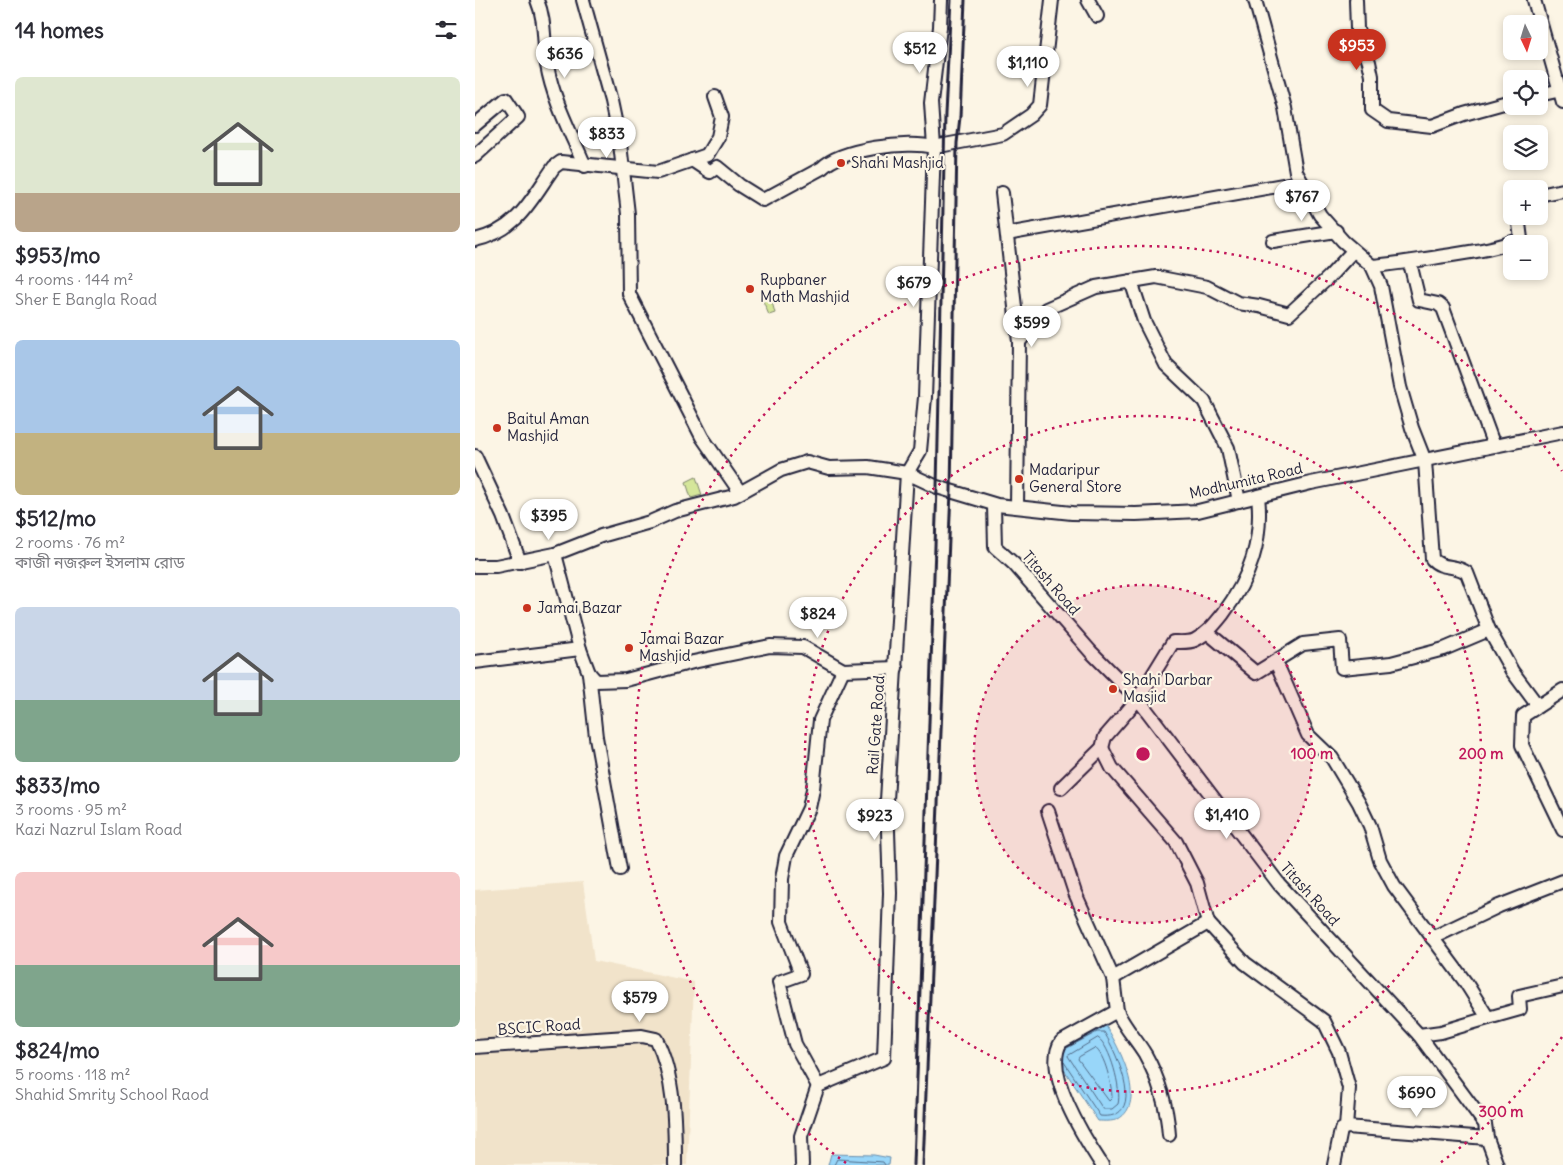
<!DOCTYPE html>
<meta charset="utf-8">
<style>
:root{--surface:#fff;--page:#f7f7f7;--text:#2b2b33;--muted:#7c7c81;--accent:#c8321e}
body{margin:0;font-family:Delius,"Noto Sans Bengali",sans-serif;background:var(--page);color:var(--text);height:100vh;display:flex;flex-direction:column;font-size:19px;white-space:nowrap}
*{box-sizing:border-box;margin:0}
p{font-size:16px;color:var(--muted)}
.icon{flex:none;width:28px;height:28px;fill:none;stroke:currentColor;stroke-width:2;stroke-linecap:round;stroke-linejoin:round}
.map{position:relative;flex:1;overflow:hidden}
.side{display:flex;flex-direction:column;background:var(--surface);width:475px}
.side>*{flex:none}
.needle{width:32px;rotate:176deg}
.fabs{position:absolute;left:1028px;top:15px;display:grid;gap:10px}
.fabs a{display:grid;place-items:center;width:45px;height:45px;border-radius:8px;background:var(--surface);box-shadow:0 2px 8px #0003;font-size:25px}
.price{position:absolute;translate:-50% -42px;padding:0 11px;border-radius:18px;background:#fff;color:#222;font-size:16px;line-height:32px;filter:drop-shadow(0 1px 2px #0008)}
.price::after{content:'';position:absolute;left:50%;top:30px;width:15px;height:11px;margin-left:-8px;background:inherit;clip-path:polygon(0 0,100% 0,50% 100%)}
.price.on{background:var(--accent);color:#fff}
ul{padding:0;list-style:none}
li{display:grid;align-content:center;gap:10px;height:265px;padding:0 15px}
li span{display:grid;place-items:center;height:155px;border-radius:8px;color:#555}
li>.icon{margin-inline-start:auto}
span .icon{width:90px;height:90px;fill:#fffc;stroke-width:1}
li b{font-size:21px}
h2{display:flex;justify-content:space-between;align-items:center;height:60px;padding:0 15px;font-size:21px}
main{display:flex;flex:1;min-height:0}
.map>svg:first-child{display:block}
.built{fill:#f1e3ca}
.green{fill:#d5e69a;stroke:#7c846a}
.water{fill:#98d6f9;stroke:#698ead}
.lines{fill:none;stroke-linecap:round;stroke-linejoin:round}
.shore{stroke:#516a87;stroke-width:1}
.street-casing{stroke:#22223b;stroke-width:16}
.street{stroke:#fcf5e5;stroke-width:12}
.rail{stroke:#22223b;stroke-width:3}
.ring{fill:none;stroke:#c2185b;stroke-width:2.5;stroke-dasharray:2.5 5}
.poi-dot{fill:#c8321e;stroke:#fcf5e5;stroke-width:2}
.labels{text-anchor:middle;stroke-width:4.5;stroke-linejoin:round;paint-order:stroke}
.poi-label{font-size:15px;fill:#22223b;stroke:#fcf5e5;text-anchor:start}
.street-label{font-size:15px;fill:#22223b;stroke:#fcf5e5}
.centre{fill:#c2185b;stroke:#fcf5e5;stroke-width:2.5}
.ring-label{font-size:15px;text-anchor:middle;font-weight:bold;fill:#c2185b;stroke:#fcf5e5;stroke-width:4.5;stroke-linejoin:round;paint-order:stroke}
</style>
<main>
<section class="side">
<h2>14 homes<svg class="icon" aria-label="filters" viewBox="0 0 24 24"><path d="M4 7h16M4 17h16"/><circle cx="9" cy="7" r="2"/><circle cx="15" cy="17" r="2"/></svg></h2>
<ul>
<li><span style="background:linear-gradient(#dfe7d0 75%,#b9a48a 0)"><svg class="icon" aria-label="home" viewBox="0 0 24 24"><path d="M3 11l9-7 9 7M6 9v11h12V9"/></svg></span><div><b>$953/mo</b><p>4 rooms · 144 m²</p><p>Sher E Bangla Road</p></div></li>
<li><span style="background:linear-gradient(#a9c7e8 60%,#c2b280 0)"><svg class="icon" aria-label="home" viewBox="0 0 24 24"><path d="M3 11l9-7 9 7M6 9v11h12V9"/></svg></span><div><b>$512/mo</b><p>2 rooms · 76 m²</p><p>কাজী নজরুল ইসলাম রোড</p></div></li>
<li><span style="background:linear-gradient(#c9d6e8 60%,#7fa58c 0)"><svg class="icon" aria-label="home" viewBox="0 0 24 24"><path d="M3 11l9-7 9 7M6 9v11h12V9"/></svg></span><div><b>$833/mo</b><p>3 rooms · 95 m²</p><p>Kazi Nazrul Islam Road</p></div></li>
<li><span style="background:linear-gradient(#f6c9c9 60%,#7fa58c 0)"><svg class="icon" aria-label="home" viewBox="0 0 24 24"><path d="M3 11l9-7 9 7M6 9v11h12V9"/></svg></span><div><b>$824/mo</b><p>5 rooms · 118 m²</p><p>Shahid Smrity School Raod</p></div></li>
</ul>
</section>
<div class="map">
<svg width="1088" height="1165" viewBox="0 0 1088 1165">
<rect width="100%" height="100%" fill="#fcf5e5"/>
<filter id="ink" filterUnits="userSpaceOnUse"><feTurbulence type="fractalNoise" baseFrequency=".02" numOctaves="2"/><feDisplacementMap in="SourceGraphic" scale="10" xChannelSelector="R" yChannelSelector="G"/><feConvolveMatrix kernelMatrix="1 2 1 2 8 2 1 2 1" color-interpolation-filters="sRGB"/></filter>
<g filter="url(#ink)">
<polygon class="built" points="108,882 119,961 219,982 212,1165 0,1165 0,890"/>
<g class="green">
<polygon points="295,295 300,313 294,315 288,301"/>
<polygon points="221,477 227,495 216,498 211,482"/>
</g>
<g class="water">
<path d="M621,1026H631C644,1047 673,1103 643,1119C637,1122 629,1121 623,1121L584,1062L586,1045Z"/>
<polygon points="356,1154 399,1155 415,1158 414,1165 353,1165"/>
</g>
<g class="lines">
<g class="shore">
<path d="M623,1038C635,1045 647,1090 643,1104L637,1109H628L593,1056Z"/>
<path d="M620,1048C630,1054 637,1086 637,1098L634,1101L603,1059L604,1057Z"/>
<path d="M589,1062L625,1116C674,1121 641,1052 629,1032H622L592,1048"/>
<polyline points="359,1165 362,1159 408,1162 410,1165"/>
</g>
<g class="street-casing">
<g id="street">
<path d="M62,0C71,21 68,43 72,65C78,100 96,133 110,166"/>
<polyline points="108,0 136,101 145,144 153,214 154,294 227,437 265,492"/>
<polyline points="613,0 622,16"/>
<path d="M780,0L810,108L821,172L845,215L868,241L897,266L906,286L925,387L937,428L950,461L957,559C967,570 981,564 992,573L1014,630L1037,671L1063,706"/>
<polyline points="881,0 882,29 894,62 897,76 897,110 913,121 957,126 989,114 1036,101"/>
<polyline points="1059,0 1088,102"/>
<polyline points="1064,95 1086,90"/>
<polyline points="0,125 31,99 43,117 0,156"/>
<path d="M217,160L235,172L242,167L264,185L288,200L347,168C366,149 433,140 459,147L528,134L556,115L565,105L577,0"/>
<polyline points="527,193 544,342 542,506"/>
<polyline points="1064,195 1088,190"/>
<polyline points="532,234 825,182"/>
<path d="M0,240C43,230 55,201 79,167L86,162L183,172L232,155L243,137L247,117L240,97"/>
<polyline points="798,241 861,231"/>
<polyline points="935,263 944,300 963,304 968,308 1019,446"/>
<path d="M897,266C922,264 945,260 970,256C996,252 1021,249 1046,239L1043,216"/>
<polyline points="656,281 669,321 691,365 729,401 753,448 764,501"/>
<polyline points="544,342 571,309 621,287 681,277 732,287 763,303 784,306 814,314 854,277 878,251"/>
<polyline points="0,456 28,516 45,562"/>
<polyline points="519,505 520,547 539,564 616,652 663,699 804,884 944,1035 1010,1124 1012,1138 1022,1165"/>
<polyline points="0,566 21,566 80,554"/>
<polyline points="732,632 781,673 828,644 865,640 867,668 916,663 969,649 1014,630"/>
<polyline points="105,649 114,673"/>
<polyline points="0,662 105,649 80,554 126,536 175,522 200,511 259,496 306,470 332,462 354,468 393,467 432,473 462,487 522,505 597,513 661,514 723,511 836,483 1088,432"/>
<polyline points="801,662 833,735 857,758 884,803 895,826 905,860 919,886 991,983 1013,1018 966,1032 944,1035"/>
<polyline points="1088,690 1048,716 1047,745 1088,830"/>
<polyline points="627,748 637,768 701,842 722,883 733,923"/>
<path d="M586,788L627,748L630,737L663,699L698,642C705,642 714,643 720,640C732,634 740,624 748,614C775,578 788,541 783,496"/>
<path d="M573,811L600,893L638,978L642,1011L586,1042C567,1072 610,1139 627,1165"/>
<polyline points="145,869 121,737 114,673 121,681 151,680 218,662 295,646 328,647 368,670 421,668"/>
<polyline points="957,938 1024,906 1088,881"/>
<polyline points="638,978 733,923 770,963 849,1021 864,1052 874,1088 871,1127 866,1130 859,1165"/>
<path d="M642,1011C649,1027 661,1039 670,1054C684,1079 692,1106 694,1135"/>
<polyline points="1013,1018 1045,1009 1044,996 1088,986"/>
<path d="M0,1047L167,1036L181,1039C200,1077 200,1124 200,1165"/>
<polyline points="343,1086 320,1044 304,982 326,974 306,922 307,879 311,856 334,808 338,789 345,720 368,670"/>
<polyline points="871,1127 1012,1138"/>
<polyline points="327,1165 326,1136 343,1086 409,1058 415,893 412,800 432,473 445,451 450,397 459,147 456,103 465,27 466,0"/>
</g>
</g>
<use href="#street" class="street"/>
<g class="rail">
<polyline points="439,1165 462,487 470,114 476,0"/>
<polyline points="448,1165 476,491 482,143 485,117 490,0"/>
</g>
</g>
</g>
<circle cx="668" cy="754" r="169" fill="#c2185b" fill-opacity=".12"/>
<g class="ring">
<circle cx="668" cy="754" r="169"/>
<circle cx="668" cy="754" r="338"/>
<path d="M1087 1037A506 506 0 0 1 965 1163M371 1163A506 506 0 1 1 1087 471"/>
</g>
<g class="poi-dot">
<circle cx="366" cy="163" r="5"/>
<circle cx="275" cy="289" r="5"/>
<circle cx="22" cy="428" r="5"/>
<circle cx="544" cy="479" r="5"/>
<circle cx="52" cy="608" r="5"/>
<circle cx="154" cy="648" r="5"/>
<circle cx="638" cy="689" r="5"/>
</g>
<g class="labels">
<g class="poi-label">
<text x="376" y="168">Shahi Mashjid</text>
<text x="285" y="285">Rupbaner<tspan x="285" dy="17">Math Mashjid</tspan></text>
<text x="32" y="424">Baitul Aman<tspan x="32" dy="17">Mashjid</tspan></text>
<text x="554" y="475">Madaripur<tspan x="554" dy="17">General Store</tspan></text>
<text x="62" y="613">Jamai Bazar</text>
<text x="164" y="644">Jamai Bazar<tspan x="164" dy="17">Mashjid</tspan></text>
<text x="648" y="685">Shahi Darbar<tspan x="648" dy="17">Masjid</tspan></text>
</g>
<g class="street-label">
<text transform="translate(771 481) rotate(-13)" y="5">Modhumita Road</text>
<text transform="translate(576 583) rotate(49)" y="5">Titash Road</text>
<text transform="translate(401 725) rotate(-86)" y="5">Rail Gate Road</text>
<text transform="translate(835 894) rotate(48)" y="5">Titash Road</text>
<text transform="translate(64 1027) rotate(-4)" y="5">BSCIC Road</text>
</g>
</g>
<circle cx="668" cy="754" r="8" class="centre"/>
<g class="ring-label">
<text x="837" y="759">100 m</text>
<text x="1006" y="759">200 m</text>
<text x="1026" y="1117">300 m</text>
</g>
</svg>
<div class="fabs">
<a><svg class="needle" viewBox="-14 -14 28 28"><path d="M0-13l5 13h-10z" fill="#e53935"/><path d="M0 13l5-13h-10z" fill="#7c7c81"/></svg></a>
<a><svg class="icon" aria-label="locate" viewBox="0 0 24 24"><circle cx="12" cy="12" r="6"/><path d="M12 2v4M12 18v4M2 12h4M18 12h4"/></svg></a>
<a><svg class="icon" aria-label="layers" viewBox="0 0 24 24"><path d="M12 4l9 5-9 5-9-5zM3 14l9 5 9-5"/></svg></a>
<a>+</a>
<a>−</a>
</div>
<b class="price on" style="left:882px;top:71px">$953</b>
<b class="price" style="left:445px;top:74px">$512</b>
<b class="price" style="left:90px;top:79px">$636</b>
<b class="price" style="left:553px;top:88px">$1,110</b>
<b class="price" style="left:132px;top:159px">$833</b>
<b class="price" style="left:827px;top:222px">$767</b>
<b class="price" style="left:439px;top:308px">$679</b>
<b class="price" style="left:557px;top:348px">$599</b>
<b class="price" style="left:74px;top:541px">$395</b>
<b class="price" style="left:343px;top:639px">$824</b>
<b class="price" style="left:752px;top:840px">$1,410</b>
<b class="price" style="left:400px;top:841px">$923</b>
<b class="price" style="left:165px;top:1023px">$579</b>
<b class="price" style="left:942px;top:1118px">$690</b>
</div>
</main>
